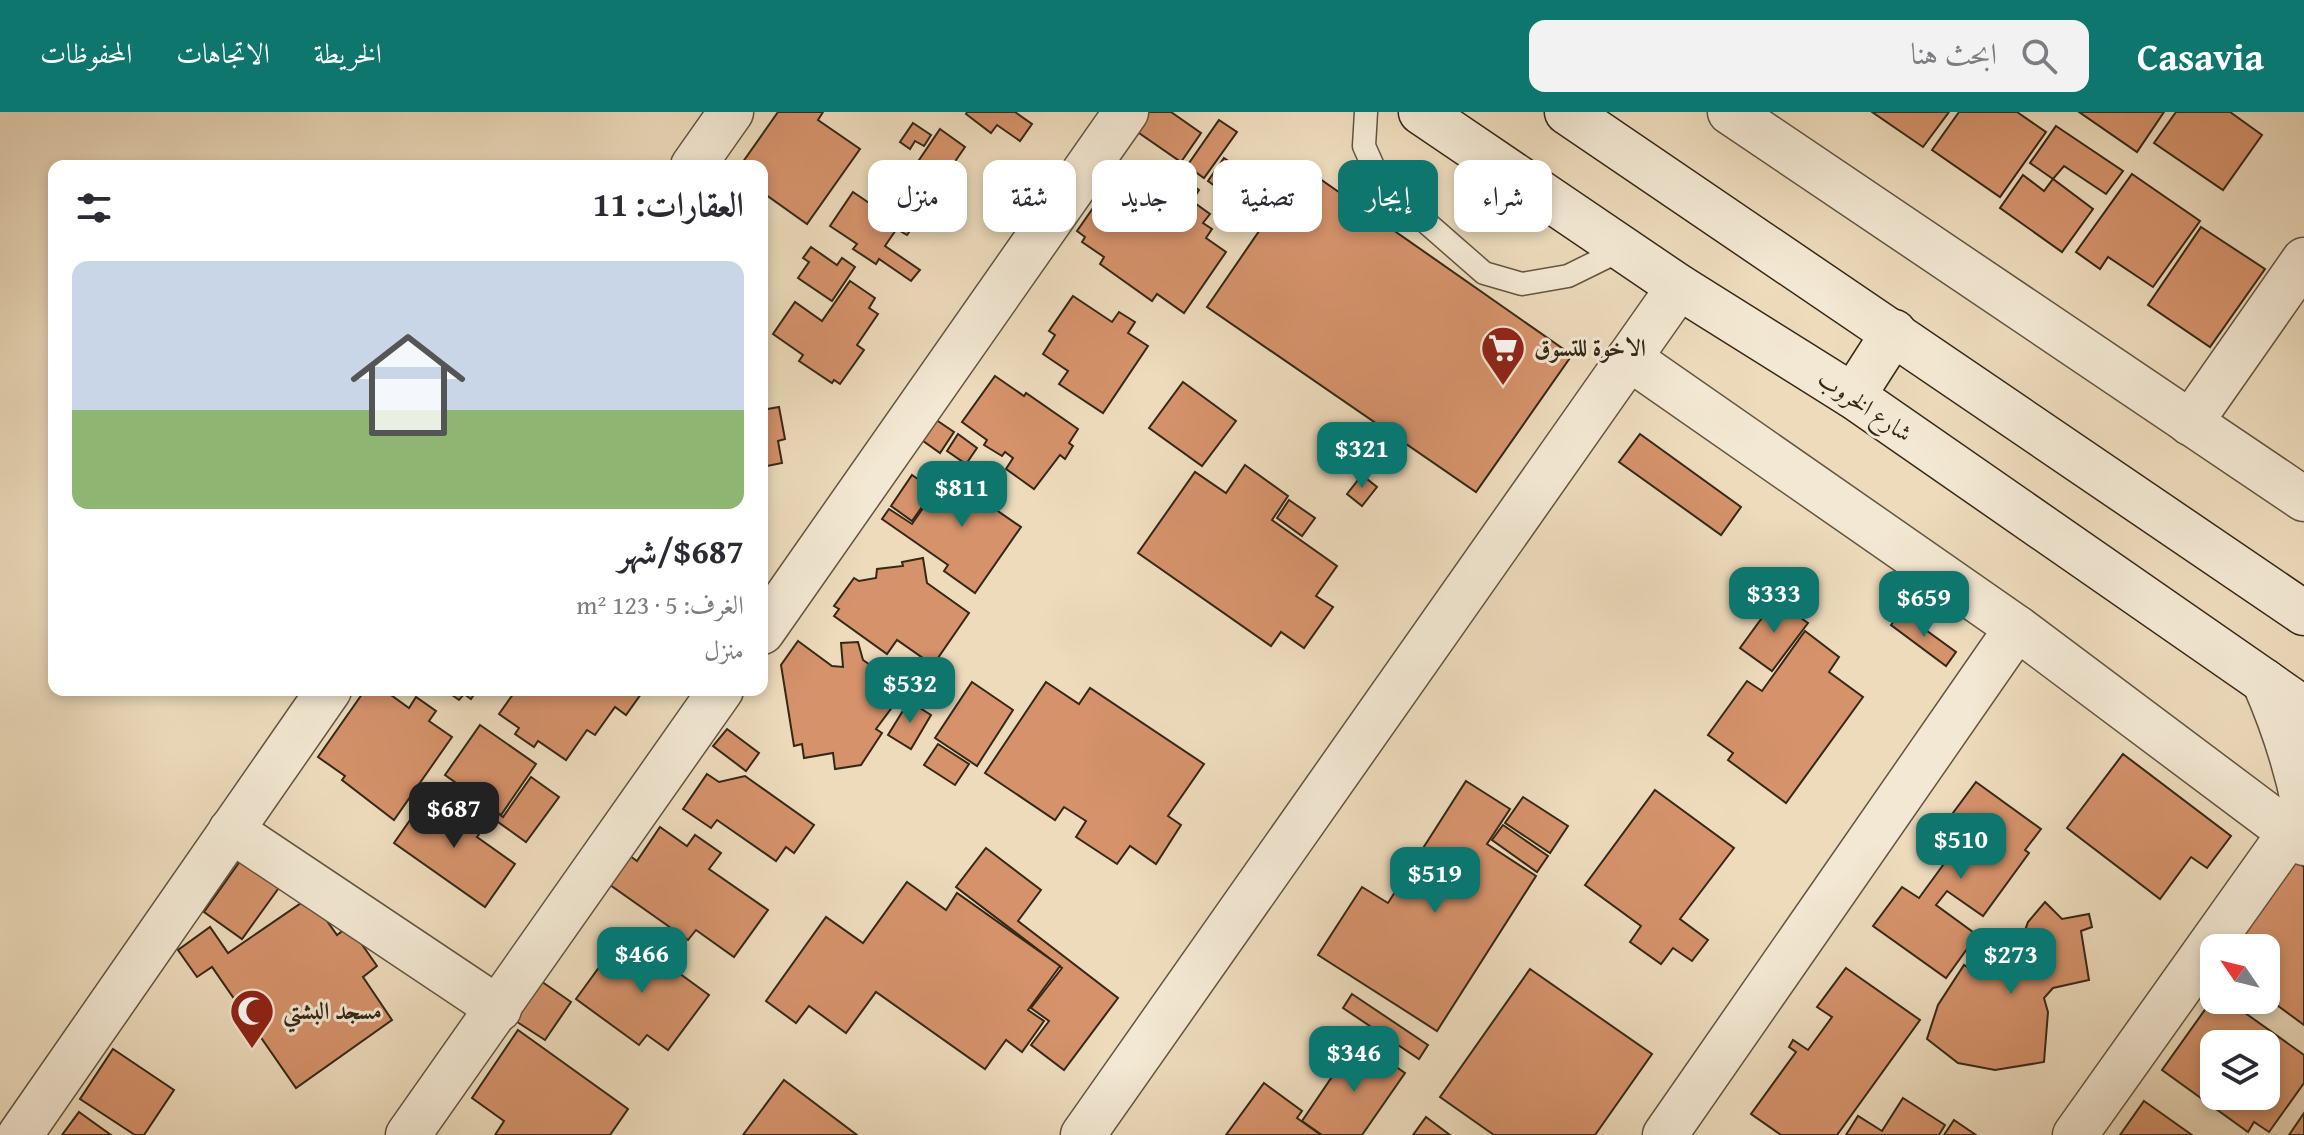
<!DOCTYPE html>
<html lang="ar">
<meta charset="utf-8">
<style>
:root{--surface:#fff;--page:#f2f2f3;--text:#2b2b33;--muted:#7c7c81;--accent:#0f766e}
body{margin:0;font-family:"Gentium Book Plus",Amiri,serif;background:var(--page);color:var(--text);direction:rtl;height:100vh;display:flex;flex-direction:column;font-size:30px;white-space:nowrap}
*{box-sizing:border-box;margin:0}
p{font-size:26px;color:var(--muted)}
.icon{flex:none;width:44px;height:44px;fill:none;stroke:currentColor;stroke-width:2;stroke-linecap:round;stroke-linejoin:round}
.map{position:relative;flex:1;overflow:hidden;direction:ltr}
.details{position:absolute;left:48px;top:48px;width:720px;height:536px;display:flex;flex-direction:column;background:var(--surface);border-radius:16px;box-shadow:0 4px 12px #0003;direction:rtl}
.details>*{flex:none}
.hud{position:absolute;left:792px;top:48px;width:760px;height:72px;direction:rtl;display:flex;gap:16px}
.needle{width:52px;rotate:305deg}
.buttons{position:absolute;left:2200px;top:822px;display:grid;gap:16px}
.buttons a{display:grid;place-items:center;width:80px;height:80px;border-radius:16px;background:var(--surface);box-shadow:0 4px 12px #0003;font-size:40px}
.price{position:absolute;translate:-50% -68px;padding:0 18px;border-radius:16px;background:var(--accent);color:#fff;font-size:26px;line-height:52px;filter:drop-shadow(0 2px 4px #0008)}
.price::after{content:'';position:absolute;left:50%;top:48px;width:24px;height:18px;margin-left:-12px;background:inherit;clip-path:polygon(0 0,100% 0,50% 100%)}
.price.on{background:#222;color:#fff}
ul{padding:0;list-style:none}
li{display:grid;align-content:center;gap:16px;height:424px;padding:0 24px}
li span{display:grid;place-items:center;height:248px;border-radius:16px;color:#555}
li>.icon{margin-inline-start:auto}
span .icon{width:144px;height:144px;fill:#fffc;stroke-width:1}
li b{font-size:34px}
h2{display:flex;justify-content:space-between;align-items:center;height:96px;padding:0 24px;font-size:34px}
.pill{padding:0 28px;border-radius:16px;background:var(--surface);box-shadow:0 4px 12px #0003;font-size:28px;line-height:72px}
.pill.on{background:var(--accent);color:#fff}
header{display:flex;align-items:center;gap:48px;box-sizing:border-box;height:112px;padding:0 40px;background:var(--accent);color:#fff}
header strong{font-size:38px}
nav{display:flex;gap:44px;margin-inline-start:auto;font-size:28px}
.search{width:560px;height:72px;background:var(--page);display:flex;align-items:center;gap:20px;box-sizing:border-box;padding:0 28px;border-radius:16px;color:var(--muted);font-size:30px}
.map>svg:first-child{display:block}
.building{fill:#d5926b;stroke:#352817;stroke-width:2;fill-rule:evenodd}
.lines{fill:none;stroke-linecap:round;stroke-linejoin:round}
.service-casing{stroke:#635540;stroke-width:25}
.minor-casing{stroke:#635540;stroke-width:47}
.secondary-casing{stroke:#352817;stroke-width:47}
.service{stroke:#f3e8d3;stroke-width:22}
.minor{stroke:#f3e8d3;stroke-width:44}
.secondary{stroke:#f3e8d3;stroke-width:44}
.labels{text-anchor:middle;stroke-width:6;stroke-linejoin:round;paint-order:stroke}
.poi-label{font-size:24px;font-weight:bold;fill:#352817;stroke:#f3e8d3;text-anchor:start}
.street-label{font-size:24px;fill:#352817;stroke:#f3e8d3}
</style>
<header>
<strong>Casavia</strong>
<div class="search"><svg class="icon" aria-label="search" viewBox="0 0 24 24"><circle cx="10" cy="10" r="6"/><path d="M15 15l6 6"/></svg>ابحث هنا</div>
<nav><a>الخريطة</a><a>الاتجاهات</a><a>المحفوظات</a></nav>
</header>
<div class="map">
<svg width="2304" height="1023" viewBox="0 0 2304 1023">
<rect width="100%" height="100%" fill="#eddbbc"/>
<filter id="stains"><feTurbulence type="fractalNoise" baseFrequency=".0025" numOctaves="4"/><feColorMatrix values="0 0 0 0 .2 0 0 0 0 .09 0 0 0 0 .02 0 0 0 .5 -.17"/></filter>
<radialGradient id="worn" r=".72"><stop offset=".6" stop-color="#630" stop-opacity="0"/><stop offset="1" stop-color="#630" stop-opacity=".3"/></radialGradient>
<g class="building">
<polygon points="778,0 823,0 818,8 860,37 807,112 762,80 762,54 740,54"/>
<polygon points="967,0 1015,0 1032,12 1020,29 997,13 991,21 966,2"/>
<polygon points="1134,0 1171,0 1201,21 1181,50 1126,12"/>
<polygon points="1872,0 1949,0 1923,35"/>
<polygon points="1959,0 2017,0 2046,20 2000,85 1932,38"/>
<polygon points="2079,0 2164,0 2137,40"/>
<polygon points="2176,0 2230,0 2262,23 2223,78 2154,31"/>
<polygon points="1219,8 1237,20 1204,66 1187,54"/>
<polygon points="913,11 931,23 924,34 915,29 910,37 900,30"/>
<polygon points="2056,14 2123,59 2106,82 2064,54 2053,67 2030,51"/>
<polygon points="940,17 965,35 938,74 913,57"/>
<polygon points="1224,46 1242,58 1226,82 1208,69"/>
<polygon points="888,53 902,63 895,73 927,95 907,123 900,119 909,105 870,78"/>
<polygon points="1303,55 1572,243 1476,380 1207,195"/>
<polygon points="1246,61 1278,83 1262,106 1231,84"/>
<polygon points="2132,62 2200,109 2153,175 2108,145 2100,157 2076,140"/>
<polygon points="1116,63 1143,82 1150,73 1156,78 1163,68 1178,79 1185,68 1199,78 1192,89 1210,102 1203,111 1212,117 1206,126 1226,140 1184,201 1157,182 1152,189 1100,152 1104,145 1082,130 1085,125 1077,119"/>
<polygon points="2023,63 2044,79 2053,67 2093,97 2062,140 2000,96"/>
<polygon points="853,80 900,112 885,134 920,158 911,169 879,147 876,152 853,137 857,132 830,114"/>
<polygon points="2201,115 2265,157 2210,235 2148,193"/>
<polygon points="811,135 837,153 842,146 855,155 832,189 798,166 809,150 803,146"/>
<polygon points="850,169 875,186 869,196 878,202 857,233 864,238 840,272 834,268 832,271 799,249 803,243 773,222 795,190 822,209"/>
<polygon points="1073,184 1112,210 1119,200 1135,210 1128,221 1148,234 1103,301 1059,272 1068,259 1043,242 1055,223 1049,219"/>
<polygon points="995,264 1024,284 1026,281 1078,317 1069,331 1073,334 1065,347 1060,343 1034,377 1006,357 1013,346 1005,340 1002,344 984,333 987,328 962,310"/>
<polygon points="1183,270 1236,309 1202,354 1149,316"/>
<polygon points="779,295 785,327 778,329 782,351 762,355 762,298"/>
<polygon points="926,301 954,320 940,341 912,321"/>
<polygon points="958,322 977,336 966,352 947,339"/>
<polygon points="1640,322 1741,395 1721,423 1619,350"/>
<polygon points="1245,353 1288,384 1272,408 1337,454 1316,484 1333,495 1304,536 1281,520 1271,534 1138,441 1195,360 1226,381"/>
<polygon points="964,354 1002,380 992,395 1021,415 975,481 944,459 948,453 882,407 889,397 912,412 930,386 938,391"/>
<polygon points="912,363 934,378 912,409 891,394"/>
<polygon points="1362,363 1377,375 1362,394 1347,382"/>
<polygon points="1289,388 1315,406 1302,424 1277,406"/>
<polygon points="923,446 927,471 969,501 933,553 897,528 887,542 834,504 839,497 834,494 854,466 859,469 876,466 877,457 903,454 902,450"/>
<polygon points="1775,488 1808,511 1772,559 1740,536"/>
<polygon points="1901,500 1956,540 1946,554 1891,513"/>
<polygon points="1805,519 1839,545 1829,560 1863,585 1786,691 1728,648 1733,641 1708,623 1747,569 1762,579"/>
<polygon points="798,529 832,554 843,555 841,531 858,530 863,548 880,560 893,594 876,617 882,621 861,653 835,657 833,641 804,646 802,632 794,634 781,553"/>
<polygon points="972,570 1013,598 977,654 935,626"/>
<polygon points="1046,570 1079,592 1090,576 1204,652 1168,704 1181,713 1156,752 1130,734 1117,752 1076,725 1086,709 1064,695 1055,708 985,661"/>
<polygon points="365,578 384,578 409,596 416,585 436,599 429,609 452,625 394,708 342,668 345,664 318,645"/>
<polygon points="445,578 477,578 471,587 464,582 459,588"/>
<polygon points="516,578 635,578 641,582 626,603 615,595 595,623 587,618 566,648 538,629 534,635 515,622 519,616 499,602"/>
<polygon points="909,589 931,603 911,637 888,623"/>
<polygon points="480,613 536,652 501,703 445,663"/>
<polygon points="727,617 759,641 746,659 713,634"/>
<polygon points="938,632 969,652 955,673 924,653"/>
<polygon points="2123,642 2231,724 2207,756 2191,745 2160,787 2067,716"/>
<polygon points="707,662 719,670 745,664 814,713 794,741 786,735 776,749 717,708 711,716 683,697"/>
<polygon points="531,665 559,685 526,730 491,705 496,700 503,705"/>
<polygon points="1466,669 1510,697 1487,732 1536,764 1437,919 1318,843 1362,775 1388,791"/>
<polygon points="1976,670 2041,717 2025,738 2029,741 1983,804 1947,779 1936,793 1977,823 1946,866 1873,814 1902,775 1919,786 1965,723 1947,709"/>
<polygon points="1655,678 1734,736 1680,807 1708,828 1692,849 1673,836 1661,852 1630,830 1641,814 1585,773"/>
<polygon points="429,681 482,718 477,725 515,752 485,795 394,731"/>
<polygon points="1523,685 1568,714 1550,741 1505,711"/>
<polygon points="1503,713 1548,744 1537,760 1492,728"/>
<polygon points="660,715 687,734 695,723 721,741 709,757 768,798 734,845 696,818 688,828 603,768 626,741 637,749"/>
<polygon points="986,736 1041,778 1018,809 1118,886 1064,958 1031,933 1049,909 1031,896 1062,856 956,775"/>
<polygon points="248,738 286,766 242,827 204,800"/>
<polygon points="2292,746 2304,755 2304,913 2266,885 2266,836 2226,836"/>
<polygon points="907,770 946,798 957,781 1060,854 1028,898 1044,909 1022,940 1006,928 985,957 876,880 846,921 809,894 796,911 766,889 826,805 863,831"/>
<polygon points="310,785 337,823 349,814 377,854 363,865 392,908 296,976 212,855 197,865 178,838 210,815 228,841"/>
<polygon points="2045,790 2062,807 2089,802 2092,815 2081,819 2089,868 2053,876 2044,886 2048,900 2044,950 1995,958 1958,951 1927,927 1938,893 1964,853 1975,860 1988,847 2024,821 2028,810"/>
<polygon points="624,821 709,883 668,938 647,923 639,933 576,887"/>
<polygon points="1846,856 1920,908 1837,1023 1781,1023 1751,1002 1796,940 1789,935 1793,928 1808,938 1832,905 1817,895"/>
<polygon points="1530,857 1652,942 1595,1023 1494,1023 1440,985"/>
<polygon points="538,867 571,890 545,928 511,906"/>
<polygon points="1352,882 1428,933 1419,947 1343,896"/>
<path d="M2214,885V888H2227L2304,943V971L2269,1020L2254,1010L2248,1020L2162,958ZM2214,932H2266V984H2214Z"/>
<polygon points="518,918 628,997 610,1023 495,1023 504,1009 472,986"/>
<polygon points="1357,928 1405,961 1362,1023 1322,1023 1302,1009"/>
<polygon points="113,937 174,978 144,1023 135,1023 80,987"/>
<polygon points="784,968 857,1023 743,1023"/>
<polygon points="1264,971 1302,999 1297,1006 1321,1023 1226,1023"/>
<polygon points="1903,986 1945,1013 1939,1023 1846,1023 1858,1004 1882,1019"/>
<polygon points="2144,989 2192,1023 2120,1023"/>
<polygon points="79,1000 111,1023 62,1023"/>
<polygon points="2304,1001 2304,1023 2289,1023"/>
<polygon points="1426,1005 1450,1023 1413,1023"/>
<polygon points="1954,1008 1976,1023 1944,1023"/>
</g>
<g class="lines">
<g class="service-casing">
<polyline id="service" points="1366,0 1364,34 1380,70 1484,161 1522,172 1568,164 1623,137"/>
</g>
<g class="minor-casing">
<g id="minor">
<polyline points="1730,0 2304,387"/>
<polyline points="693,54 731,0"/>
<polyline points="1629,246 2017,516 2304,731"/>
<polyline points="2190,311 2304,148"/>
<polyline points="762,520 1126,0"/>
<path d="M2264,569C2282,610 2295,649 2304,693"/>
<polyline points="231,718 499,897"/>
<polyline points="20,1023 329,578"/>
<polyline points="408,1023 721,578"/>
<polyline points="1083,1023 1679,175"/>
<polyline points="1665,1023 2017,516"/>
<polyline points="2075,1023 2304,701"/>
</g>
</g>
<g class="secondary-casing">
<g id="secondary">
<polyline points="1421,0 1679,175 1853,284 2304,597"/>
<polyline points="1567,0 2304,501"/>
<polyline points="1853,284 1894,220"/>
</g>
</g>
<use href="#service" class="service"/>
<use href="#minor" class="minor"/>
<use href="#secondary" class="secondary"/>
</g>
<defs>
<g id="supermarket-pin" transform="scale(2.3)"><path d="M0 17L-7.5 6A9.5 9.5 0 1 1 7.5 6Z" fill="#8f2418" stroke="#f3e8d3"/><path d="M-6-5.5h2.5l.6 2H6L4.5 2H-2.5L-4.4-4H-6ZM-1.5 3.2a1.3 1.3 0 1 0 .1 0ZM3 3.2a1.3 1.3 0 1 0 .1 0Z" fill="#fff"/></g>
<g id="mosque-pin" transform="scale(2.3)"><path d="M0 17L-7.5 6A9.5 9.5 0 1 1 7.5 6Z" fill="#8f2418" stroke="#f3e8d3"/><path d="M3.5-4.9A6 6 0 1 0 3.5 4.9A5 5 0 1 1 3.5-4.9Z" fill="#fff"/></g>
</defs>
<g fill-rule="evenodd">
<use href="#supermarket-pin" x="1503" y="236"/>
<use href="#mosque-pin" x="252" y="899"/>
</g>
<g class="labels">
<g class="poi-label">
<text x="1534" y="244">الاخوة للتسوق</text>
<text x="283" y="907">مسجد البشتي</text>
</g>
<g class="street-label">
<text transform="translate(1865 294) rotate(34)" y="8">شارع الخروب</text>
</g>
</g>
<rect width="100%" height="100%" filter="url(#stains)"/>
<rect width="100%" height="100%" fill="url(#worn)"/>
</svg>
<div class="buttons">
<a><svg class="needle" viewBox="-14 -14 28 28"><path d="M0-13l5 13h-10z" fill="#e53935"/><path d="M0 13l5-13h-10z" fill="#7c7c81"/></svg></a>
<a><svg class="icon" aria-label="layers" viewBox="0 0 24 24"><path d="M12 4l9 5-9 5-9-5zM3 14l9 5 9-5"/></svg></a>
</div>
<b class="price" style="left:1362px;top:378px">$321</b>
<b class="price" style="left:962px;top:417px">$811</b>
<b class="price" style="left:1774px;top:523px">$333</b>
<b class="price" style="left:1924px;top:527px">$659</b>
<b class="price" style="left:910px;top:613px">$532</b>
<b class="price on" style="left:454px;top:738px">$687</b>
<b class="price" style="left:1961px;top:769px">$510</b>
<b class="price" style="left:1435px;top:803px">$519</b>
<b class="price" style="left:642px;top:883px">$466</b>
<b class="price" style="left:2011px;top:884px">$273</b>
<b class="price" style="left:1354px;top:982px">$346</b>
<div class="hud">
<a class="pill">شراء</a>
<a class="pill on">إيجار</a>
<a class="pill">تصفية</a>
<a class="pill">جديد</a>
<a class="pill">شقة</a>
<a class="pill">منزل</a>
</div>
<section class="details">
<h2>العقارات: 11<svg class="icon" aria-label="filters" viewBox="0 0 24 24"><path d="M4 7h16M4 17h16"/><circle cx="9" cy="7" r="2"/><circle cx="15" cy="17" r="2"/></svg></h2>
<ul>
<li><span style="background:linear-gradient(#c9d6e8 60%,#8fb573 0)"><svg class="icon" aria-label="home" viewBox="0 0 24 24"><path d="M3 11l9-7 9 7M6 9v11h12V9"/></svg></span><div><b>$687/شهر</b><p>الغرف: 5 · 123 m²</p><p>منزل</p></div></li>
</ul>
</section>
</div>
